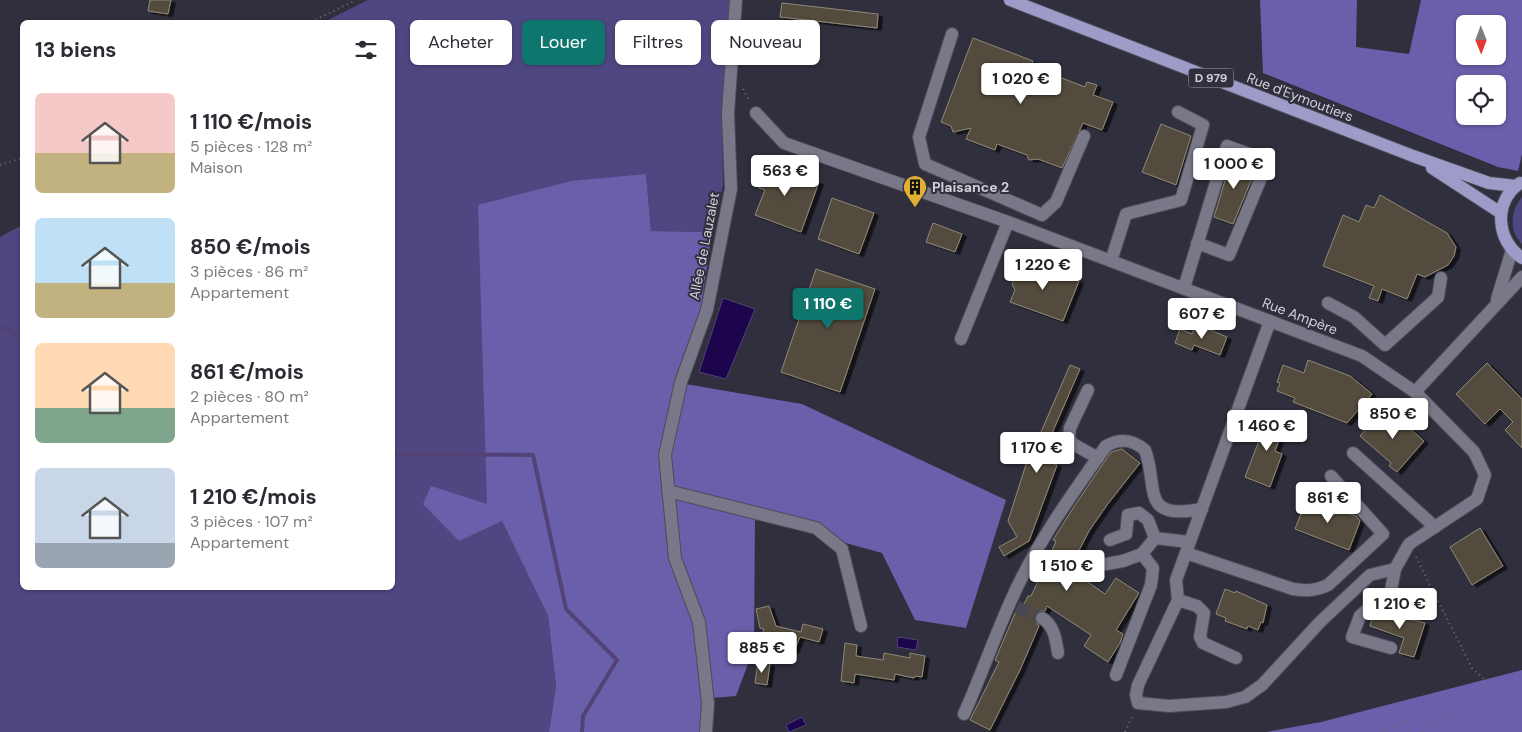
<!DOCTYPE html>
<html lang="fr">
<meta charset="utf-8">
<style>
:root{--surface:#fff;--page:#f2f2f3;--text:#2b2b33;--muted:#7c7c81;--accent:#0f766e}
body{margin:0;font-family:"DM Sans",sans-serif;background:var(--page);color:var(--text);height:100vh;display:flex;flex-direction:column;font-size:19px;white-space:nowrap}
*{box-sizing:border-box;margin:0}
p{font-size:16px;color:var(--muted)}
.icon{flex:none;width:28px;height:28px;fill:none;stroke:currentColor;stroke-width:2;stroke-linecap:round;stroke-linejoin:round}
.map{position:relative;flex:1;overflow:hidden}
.sheet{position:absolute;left:20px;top:20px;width:375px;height:570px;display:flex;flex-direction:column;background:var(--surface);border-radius:8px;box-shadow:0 1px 4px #0004}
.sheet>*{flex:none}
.banner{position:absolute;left:410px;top:20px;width:475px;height:45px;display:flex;gap:10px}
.needle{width:32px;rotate:179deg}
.fabs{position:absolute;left:1456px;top:15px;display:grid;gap:10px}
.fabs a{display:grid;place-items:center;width:50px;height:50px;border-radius:8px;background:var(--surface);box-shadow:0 1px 4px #0004;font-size:25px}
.price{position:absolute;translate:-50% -42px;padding:0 11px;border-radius:5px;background:#fff;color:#222;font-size:16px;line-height:32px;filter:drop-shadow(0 1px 2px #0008)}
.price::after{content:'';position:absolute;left:50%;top:30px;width:15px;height:11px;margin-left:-8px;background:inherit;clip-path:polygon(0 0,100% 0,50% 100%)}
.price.active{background:var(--accent);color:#fff}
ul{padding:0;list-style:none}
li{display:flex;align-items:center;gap:15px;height:125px;padding:0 15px}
li span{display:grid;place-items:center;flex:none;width:140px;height:100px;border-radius:8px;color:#555}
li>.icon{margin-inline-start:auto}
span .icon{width:60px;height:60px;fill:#fffc;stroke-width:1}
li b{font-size:21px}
h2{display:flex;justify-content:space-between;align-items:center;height:60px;padding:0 15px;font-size:21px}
.chip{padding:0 18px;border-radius:8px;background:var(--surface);box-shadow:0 1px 4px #0004;font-size:18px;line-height:45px}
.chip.active{background:var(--accent);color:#fff}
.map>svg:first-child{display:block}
.green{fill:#4f4782}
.forest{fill:#695faa;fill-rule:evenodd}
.water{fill:#1c054c;stroke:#524276}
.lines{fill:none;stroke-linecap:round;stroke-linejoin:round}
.stream{stroke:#524276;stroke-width:4}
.building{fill:#534c3e;stroke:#8f8878;filter:url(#shadow)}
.minor-tunnel{stroke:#484754;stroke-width:12;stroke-dasharray:12 6;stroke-linecap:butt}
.minor-casing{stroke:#4c4b57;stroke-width:14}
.major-casing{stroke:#4c4b57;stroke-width:14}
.path{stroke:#706f7b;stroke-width:2;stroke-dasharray:1 4;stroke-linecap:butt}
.minor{stroke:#797888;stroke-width:12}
.major{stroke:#9f9bc9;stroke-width:12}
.labels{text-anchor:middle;stroke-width:4;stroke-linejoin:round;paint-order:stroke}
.shield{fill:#302f3d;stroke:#a0a0aa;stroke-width:1}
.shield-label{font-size:12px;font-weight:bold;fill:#d0d0d9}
.street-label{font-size:14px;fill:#d0d0d9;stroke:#302f3d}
.poi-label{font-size:14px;font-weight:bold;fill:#d0d0d9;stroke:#302f3d;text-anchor:start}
</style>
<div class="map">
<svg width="1522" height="732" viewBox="0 0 1522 732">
<defs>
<filter id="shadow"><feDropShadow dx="4.5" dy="2.5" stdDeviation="0" flood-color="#0009"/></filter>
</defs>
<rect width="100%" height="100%" fill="#302f3d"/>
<g class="green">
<polygon points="368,0 731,0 722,123 723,185 712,232 651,231 646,174 502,521 548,616 556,686 549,732 0,732 0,237 22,225 22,588 392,588 392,22 324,22"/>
<path d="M1522,197V244C1508,230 1511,210 1522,197Z"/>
</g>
<g class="forest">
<path d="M1260,0H1357L1356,47L1409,54L1421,0H1522V154L1518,171L1498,167L1263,73ZM1465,24H1498V56H1465ZM1465,84H1498V116H1465Z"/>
<polygon points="646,174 651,231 712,232 701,307 674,382 802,404 1006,500 966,628 915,620 882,553 755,518 754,648 736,696 712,698 712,732 549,732 556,686 548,616 502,521 459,541 423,504 431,486 487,504 478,205 571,181"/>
<polygon points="1522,670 1522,732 1266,732 1321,722"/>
</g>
<g class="water">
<polygon points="723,298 755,309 726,379 699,372"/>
<polygon points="898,637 918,640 916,650 897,647"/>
<polygon points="802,717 806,725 789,732 786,725"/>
</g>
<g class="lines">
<g class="stream">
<polyline points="0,327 22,337"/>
<polyline points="392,454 533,455 566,609 617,660 583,716 582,732"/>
</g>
</g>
<g class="building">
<polygon points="150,0 171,0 168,14 148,11"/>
<polygon points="782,3 878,14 877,28 780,17"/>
<polygon points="973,38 1033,61 1031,66 1085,87 1087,82 1097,85 1093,95 1113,102 1102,130 1083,123 1062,168 1038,159 1029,160 1027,155 997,144 995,150 966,139 971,128 953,132 951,126 941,122"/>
<polygon points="1161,124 1191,136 1176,185 1142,172"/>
<polygon points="1232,157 1257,166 1233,224 1214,217"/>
<polygon points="764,162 819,182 801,232 755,215 765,190 759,188 761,182 758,181"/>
<polygon points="1380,195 1447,233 1456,247 1454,256 1448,265 1425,277 1417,274 1407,299 1382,289 1378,301 1369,298 1374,286 1323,266 1343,215 1359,222 1366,205 1374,208"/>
<polygon points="832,198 874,213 859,254 818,239"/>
<polygon points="933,223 962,234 955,252 926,242"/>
<polygon points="1025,261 1079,281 1063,321 1010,302 1015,290 1012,284 1021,263"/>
<polygon points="816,269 875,289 840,392 781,372"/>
<polygon points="1196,324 1227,337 1220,355 1194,345 1192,350 1175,343 1180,329 1192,334"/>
<polygon points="1308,360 1350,376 1372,394 1347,423 1293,402 1295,398 1277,391 1280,383 1277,382 1283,365 1304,373"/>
<polygon points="1487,363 1522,399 1522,448 1505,430 1513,422 1500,409 1485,424 1456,394"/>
<polygon points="1070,365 1080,369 1046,447 1056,453 1052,463 1057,465 1029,541 1004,556 999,547 1017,537 1008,521 1029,455 1031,455"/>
<polygon points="1390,411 1424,441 1397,472 1389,466 1391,463 1360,436 1372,422 1377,426"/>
<polygon points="1270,412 1287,418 1275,451 1282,454 1270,487 1245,477"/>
<polygon points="1122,449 1140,463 1107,505 1089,531 1073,562 1067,564 1065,571 1070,577 1081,577 1105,594 1116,578 1139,593 1116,630 1123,634 1120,643 1108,662 1084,646 1091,635 1047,606 1045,611 1038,611 1034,618 1039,626 1020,670 990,730 970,720 999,662 995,660 1019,604 1023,606 1028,596 1031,596 1049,558 1056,541 1053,540 1073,508 1111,452"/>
<polygon points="1307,498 1356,516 1360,521 1349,550 1295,529"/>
<polygon points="1480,528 1503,566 1472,585 1450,547"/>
<polygon points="1225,589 1235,593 1236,591 1267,605 1263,623 1261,622 1258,630 1248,626 1247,629 1225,621 1226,618 1216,614"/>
<polygon points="769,606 776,626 801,632 803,624 823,629 819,642 800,637 794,651 784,649 784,644 772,641 773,637 762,635 764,629 760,628 756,609"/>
<polygon points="1378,611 1425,623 1414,657 1399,653 1404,638 1370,626 1373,615"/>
<polygon points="845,643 857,645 856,656 883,660 884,653 910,658 910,653 925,656 922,677 915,676 914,678 895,674 894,680 855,674 854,683 841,681"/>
<polygon points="758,662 770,664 767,685 755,683"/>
</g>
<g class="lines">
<polyline class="minor-tunnel" points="1017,607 1042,618"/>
<g class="minor-casing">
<g id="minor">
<polyline points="952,34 919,137 925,164 1042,215 1056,202 1084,136"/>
<polyline points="756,113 784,143 1008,222 1362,356 1415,392 1522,277"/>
<polyline points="1111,261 1126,214 1181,200 1203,125 1178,112"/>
<polyline points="1184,288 1227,146 1268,161 1229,255 1197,243"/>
<polyline points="1497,299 1512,250"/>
<polyline points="1328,303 1354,317 1385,345 1438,297 1441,278"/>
<polyline points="961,339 1008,222"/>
<polyline points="1088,390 1070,428 1069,438 1073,444 1098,458"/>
<polyline points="1353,453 1435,527"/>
<polyline points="668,491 816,528 842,549 861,626"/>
<polyline points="1110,540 1126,534 1128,515 1139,513 1148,520 1155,538 1189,542"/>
<path d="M1186,553L1293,589C1306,591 1315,591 1328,585L1383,534L1331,476"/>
<polyline points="1073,570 1123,561 1142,554"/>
<polyline points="1178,600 1138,685 1136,695 1138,703 1169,706 1226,702 1245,697 1262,685 1320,622 1370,575 1395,569"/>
<polyline points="1178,600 1176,580 1270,321"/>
<polyline points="1178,600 1197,606 1204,613 1200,637 1203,643 1236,658"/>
<polyline points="1389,601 1395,569 1409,544 1477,499 1485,475 1474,452 1415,392"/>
<path d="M1042,618C1054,625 1056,640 1058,653"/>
<polyline points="1391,648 1352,637 1360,616 1380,598 1411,609 1425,600"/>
<polyline points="1116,675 1151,585 1153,568 1142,554 1155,538"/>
<path d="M964,714C980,678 993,641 1009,605C1033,548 1070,497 1106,446C1120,438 1132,439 1145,450C1159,488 1139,521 1202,509"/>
<polyline points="706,732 708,703 699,622 675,558 665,455 681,382 707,310 731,189 728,113 736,0"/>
</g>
</g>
<g class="major-casing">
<g id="major">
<polyline points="1010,0 1413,156 1489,183 1516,186"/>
<polyline points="1432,168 1501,213"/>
<path d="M1520,183C1493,201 1496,241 1522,258"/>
</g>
</g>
<g class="path">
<polyline points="311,22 356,0"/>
<polyline points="743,89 750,102"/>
<polyline points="0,165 22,158"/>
<polyline points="1416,557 1433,591"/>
<polyline points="1125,732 1133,715"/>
<polyline points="1384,732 1414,717 1426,724"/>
<path d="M1422,732L1426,724C1447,717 1478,710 1489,691L1483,678L1472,668L1437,599"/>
</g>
<use href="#minor" class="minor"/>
<use href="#major" class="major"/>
</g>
<defs>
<g id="building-pin" transform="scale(1.25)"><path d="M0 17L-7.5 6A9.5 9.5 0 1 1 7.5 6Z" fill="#e1af34" stroke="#302f3d"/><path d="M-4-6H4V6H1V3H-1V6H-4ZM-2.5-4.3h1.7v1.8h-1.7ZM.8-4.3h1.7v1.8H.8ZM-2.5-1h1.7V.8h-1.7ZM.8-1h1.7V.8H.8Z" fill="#111"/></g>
</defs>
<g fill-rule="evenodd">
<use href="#building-pin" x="915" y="187"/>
</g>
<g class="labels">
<rect class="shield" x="1188.5" y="68.5" width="45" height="19" rx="4"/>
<g class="shield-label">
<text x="1211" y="82">D 979</text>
</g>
<g class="street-label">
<text transform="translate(1300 97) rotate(21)" y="5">Rue d'Eymoutiers</text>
<text transform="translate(704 246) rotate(-79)" y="5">Allée de Lauzalet</text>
<text transform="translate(1300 316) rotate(21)" y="5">Rue Ampère</text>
</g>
<g class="poi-label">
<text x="932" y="192">Plaisance 2</text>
</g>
</g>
</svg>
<div class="fabs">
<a><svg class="needle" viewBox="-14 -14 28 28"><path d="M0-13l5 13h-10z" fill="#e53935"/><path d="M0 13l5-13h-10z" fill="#7c7c81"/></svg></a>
<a><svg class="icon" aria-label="locate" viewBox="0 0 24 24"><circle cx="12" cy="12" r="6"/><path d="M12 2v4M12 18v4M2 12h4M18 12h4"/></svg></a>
</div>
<b class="price" style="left:1021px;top:105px">1 020 €</b>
<b class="price" style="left:1234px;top:190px">1 000 €</b>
<b class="price" style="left:785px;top:197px">563 €</b>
<b class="price" style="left:1043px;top:291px">1 220 €</b>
<b class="price active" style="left:828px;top:330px">1 110 €</b>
<b class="price" style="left:1202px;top:340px">607 €</b>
<b class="price" style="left:1393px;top:440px">850 €</b>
<b class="price" style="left:1267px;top:452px">1 460 €</b>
<b class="price" style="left:1037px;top:474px">1 170 €</b>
<b class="price" style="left:1328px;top:524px">861 €</b>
<b class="price" style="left:1067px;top:592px">1 510 €</b>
<b class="price" style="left:1400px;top:630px">1 210 €</b>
<b class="price" style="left:762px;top:674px">885 €</b>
<div class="banner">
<a class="chip">Acheter</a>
<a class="chip active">Louer</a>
<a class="chip">Filtres</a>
<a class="chip">Nouveau</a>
</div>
<section class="sheet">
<h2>13 biens<svg class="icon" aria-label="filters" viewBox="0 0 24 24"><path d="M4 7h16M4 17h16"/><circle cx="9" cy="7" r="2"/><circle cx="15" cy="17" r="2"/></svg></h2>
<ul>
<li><span style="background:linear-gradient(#f6c9c9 60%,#c2b280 0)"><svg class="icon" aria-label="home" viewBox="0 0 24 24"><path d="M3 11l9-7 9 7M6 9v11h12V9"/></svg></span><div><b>1 110 €/mois</b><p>5 pièces · 128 m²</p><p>Maison</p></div></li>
<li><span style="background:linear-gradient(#bfe0f5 65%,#c2b280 0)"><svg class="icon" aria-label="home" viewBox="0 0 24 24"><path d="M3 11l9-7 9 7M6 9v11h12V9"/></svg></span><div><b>850 €/mois</b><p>3 pièces · 86 m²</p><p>Appartement</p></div></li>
<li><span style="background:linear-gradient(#ffd9b3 65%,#7fa58c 0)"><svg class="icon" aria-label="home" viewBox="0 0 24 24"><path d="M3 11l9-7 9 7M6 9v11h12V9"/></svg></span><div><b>861 €/mois</b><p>2 pièces · 80 m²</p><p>Appartement</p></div></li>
<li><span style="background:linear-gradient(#c9d6e8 75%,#9aa5b1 0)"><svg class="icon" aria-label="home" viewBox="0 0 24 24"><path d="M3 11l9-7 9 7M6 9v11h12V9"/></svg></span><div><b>1 210 €/mois</b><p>3 pièces · 107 m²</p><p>Appartement</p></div></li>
</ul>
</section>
</div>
